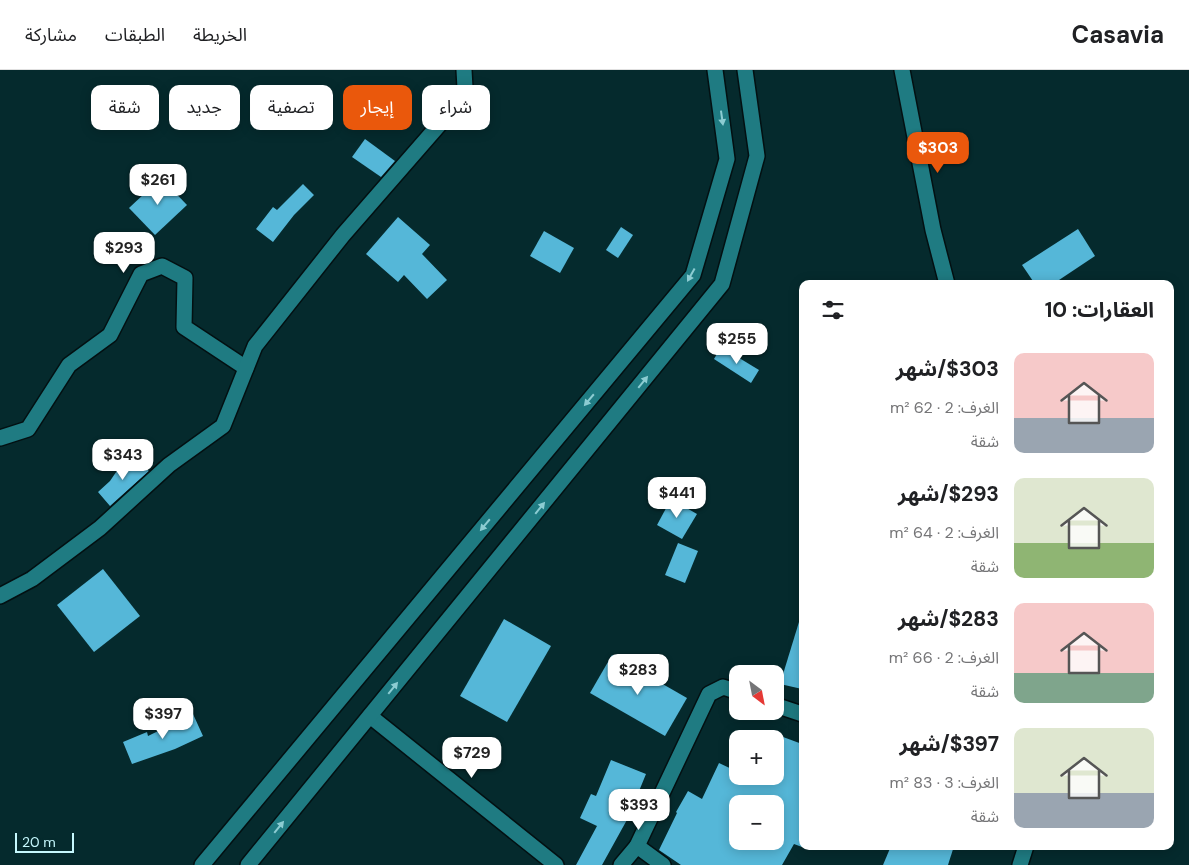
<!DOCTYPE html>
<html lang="ar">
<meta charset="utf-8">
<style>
:root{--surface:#fff;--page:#f6f6f6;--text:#202124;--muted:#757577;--line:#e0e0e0;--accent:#ea580c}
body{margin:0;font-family:"DM Sans","Noto Sans Arabic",sans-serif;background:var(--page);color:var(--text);direction:rtl;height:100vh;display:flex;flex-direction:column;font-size:19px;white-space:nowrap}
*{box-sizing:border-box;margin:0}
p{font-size:16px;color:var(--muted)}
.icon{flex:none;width:28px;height:28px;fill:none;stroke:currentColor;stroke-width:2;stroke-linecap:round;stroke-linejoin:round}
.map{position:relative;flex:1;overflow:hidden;direction:ltr}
.side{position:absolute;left:799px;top:210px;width:375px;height:570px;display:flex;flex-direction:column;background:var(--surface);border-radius:10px;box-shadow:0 2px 12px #0003;direction:rtl}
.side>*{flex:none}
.top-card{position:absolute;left:15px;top:15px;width:475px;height:45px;direction:rtl;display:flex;gap:10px}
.needle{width:32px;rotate:148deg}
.fabs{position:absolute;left:729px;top:595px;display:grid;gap:10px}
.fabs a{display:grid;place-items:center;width:55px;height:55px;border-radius:10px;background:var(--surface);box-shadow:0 2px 12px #0003;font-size:25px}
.scale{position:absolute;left:15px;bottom:12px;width:59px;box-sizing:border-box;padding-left:5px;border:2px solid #c6f8fd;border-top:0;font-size:14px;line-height:18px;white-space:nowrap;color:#c6f8fd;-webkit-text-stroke:4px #052a2d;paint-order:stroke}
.price{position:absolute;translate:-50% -42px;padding:0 11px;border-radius:10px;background:#fff;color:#222;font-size:16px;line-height:32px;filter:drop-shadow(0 1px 2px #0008)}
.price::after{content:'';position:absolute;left:50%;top:30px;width:15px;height:11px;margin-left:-8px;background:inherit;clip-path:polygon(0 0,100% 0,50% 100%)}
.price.current{background:var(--accent);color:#fff}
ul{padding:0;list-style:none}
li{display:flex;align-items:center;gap:15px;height:125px;padding:0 20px}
li span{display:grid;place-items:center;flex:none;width:140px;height:100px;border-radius:10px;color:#555}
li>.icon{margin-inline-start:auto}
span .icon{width:60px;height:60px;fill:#fffc;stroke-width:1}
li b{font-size:21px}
h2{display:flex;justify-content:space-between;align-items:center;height:60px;padding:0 20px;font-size:21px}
.chip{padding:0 18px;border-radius:10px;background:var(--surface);box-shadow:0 2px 12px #0003;font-size:18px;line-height:45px}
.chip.current{background:var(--accent);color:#fff}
header{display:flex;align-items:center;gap:30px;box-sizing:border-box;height:70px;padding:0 25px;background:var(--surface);border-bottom:1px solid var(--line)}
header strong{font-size:24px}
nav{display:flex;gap:28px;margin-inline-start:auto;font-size:18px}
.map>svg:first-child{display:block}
.building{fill:#55b7d8;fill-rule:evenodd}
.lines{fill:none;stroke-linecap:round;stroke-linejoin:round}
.street-casing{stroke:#031012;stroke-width:18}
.secondary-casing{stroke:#031012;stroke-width:18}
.street{stroke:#1f7b82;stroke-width:15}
.secondary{stroke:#1f7b82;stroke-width:15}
.oneway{fill:#8cccd2}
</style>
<header>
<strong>Casavia</strong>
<nav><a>الخريطة</a><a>الطبقات</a><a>مشاركة</a></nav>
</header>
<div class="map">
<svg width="1189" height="795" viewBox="0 0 1189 795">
<rect width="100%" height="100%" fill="#052a2d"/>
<g class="building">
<polygon points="365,69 395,91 381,107 352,87"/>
<polygon points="161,108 187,135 155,165 129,138"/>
<polygon points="303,114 314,125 294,145 273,172 256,159 273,137 277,140"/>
<polygon points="398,147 430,175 422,184 447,210 427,229 404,205 398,212 366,184"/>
<polygon points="621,157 633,165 618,188 606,180"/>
<polygon points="1078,159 1095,186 1053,214 1035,214 1022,195"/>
<polygon points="544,161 574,178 560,203 530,186"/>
<polygon points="721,277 759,300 751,313 714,289"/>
<polygon points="127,386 149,401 110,436 98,422 110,411"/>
<polygon points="671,429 697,444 682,469 657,455"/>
<polygon points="678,473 698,481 685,513 665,505"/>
<polygon points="103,499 140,546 94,582 57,535"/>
<polygon points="504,549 551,576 507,652 460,626"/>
<polygon points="799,552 802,552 802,619 780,614"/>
<polygon points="612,585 687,628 665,666 590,623"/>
<polygon points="193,644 203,666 175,679 132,694 123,672 147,662 148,666"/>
<path d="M775,664L802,674V777L794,774L782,795H681L659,780L677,743L676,742L688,721L702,729L719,693L738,702V706H775ZM738,734H775V771H738Z"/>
<polygon points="611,690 646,704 628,748 602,795 576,795 597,756 580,748 591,724 596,726"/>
<polygon points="891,776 954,776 948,795 883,795"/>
</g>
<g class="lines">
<g class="street-casing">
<g id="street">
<polyline points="902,0 933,160 947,214"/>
<polyline points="0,368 28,359 69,295 110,265 141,204 162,196 185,208 184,257 246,298"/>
<polyline points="0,526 32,509 100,458 169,395 223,356 255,276 343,165 445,48 465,18 464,0"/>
<polyline points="775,635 802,644"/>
<polyline points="370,646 556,795"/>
<polyline points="637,776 709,624 723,617 738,622"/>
<polyline points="621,795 637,776 663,795"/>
<polyline points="1020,795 1026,776"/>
</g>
</g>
<g class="secondary-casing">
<g id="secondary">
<polyline points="202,795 693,205 727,89 715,0"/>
<polyline points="248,795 722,214 757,86 745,0"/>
</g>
</g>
<use href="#street" class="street"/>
<use href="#secondary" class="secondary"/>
</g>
<defs><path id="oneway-solid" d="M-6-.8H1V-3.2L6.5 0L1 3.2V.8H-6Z" transform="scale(1.25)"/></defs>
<g class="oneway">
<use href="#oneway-solid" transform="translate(722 48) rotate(82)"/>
<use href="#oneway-solid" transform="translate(691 205) rotate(119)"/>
<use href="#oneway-solid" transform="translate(643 312) rotate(-51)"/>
<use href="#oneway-solid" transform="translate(589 330) rotate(130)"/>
<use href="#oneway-solid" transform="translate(540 438) rotate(-51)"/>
<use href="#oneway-solid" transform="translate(485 455) rotate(130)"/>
<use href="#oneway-solid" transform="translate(393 618) rotate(-51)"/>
<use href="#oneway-solid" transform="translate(279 757) rotate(-51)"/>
</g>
</svg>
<div class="fabs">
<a><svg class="needle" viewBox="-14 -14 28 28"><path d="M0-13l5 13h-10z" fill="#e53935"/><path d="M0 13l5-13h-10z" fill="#757577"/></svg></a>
<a>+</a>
<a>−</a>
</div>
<div class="scale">20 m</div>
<b class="price current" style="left:938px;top:104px">$303</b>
<b class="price" style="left:158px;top:136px">$261</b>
<b class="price" style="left:124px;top:204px">$293</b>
<b class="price" style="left:737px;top:295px">$255</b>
<b class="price" style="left:123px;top:411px">$343</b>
<b class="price" style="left:677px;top:449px">$441</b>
<b class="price" style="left:638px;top:626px">$283</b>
<b class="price" style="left:163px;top:670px">$397</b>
<b class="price" style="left:472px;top:709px">$729</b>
<b class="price" style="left:639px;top:761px">$393</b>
<div class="top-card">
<a class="chip">شراء</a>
<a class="chip current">إيجار</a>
<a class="chip">تصفية</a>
<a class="chip">جديد</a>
<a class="chip">شقة</a>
</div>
<section class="side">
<h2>العقارات: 10<svg class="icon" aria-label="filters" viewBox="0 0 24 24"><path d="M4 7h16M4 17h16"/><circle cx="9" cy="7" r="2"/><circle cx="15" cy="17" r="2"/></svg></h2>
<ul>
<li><span style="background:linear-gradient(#f6c9c9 65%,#9aa5b1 0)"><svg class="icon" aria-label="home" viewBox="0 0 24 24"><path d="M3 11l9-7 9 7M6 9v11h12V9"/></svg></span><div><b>$303/شهر</b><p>الغرف: 2 · 62 m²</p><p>شقة</p></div></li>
<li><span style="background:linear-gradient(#dfe7d0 65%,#8fb573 0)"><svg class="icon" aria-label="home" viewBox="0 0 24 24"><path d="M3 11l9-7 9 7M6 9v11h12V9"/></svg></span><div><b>$293/شهر</b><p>الغرف: 2 · 64 m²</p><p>شقة</p></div></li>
<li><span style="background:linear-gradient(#f6c9c9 70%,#7fa58c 0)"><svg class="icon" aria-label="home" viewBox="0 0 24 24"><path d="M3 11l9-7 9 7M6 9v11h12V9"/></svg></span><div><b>$283/شهر</b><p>الغرف: 2 · 66 m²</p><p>شقة</p></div></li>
<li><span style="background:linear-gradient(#dfe7d0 65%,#9aa5b1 0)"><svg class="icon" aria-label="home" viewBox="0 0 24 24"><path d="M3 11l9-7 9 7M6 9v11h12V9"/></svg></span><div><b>$397/شهر</b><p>الغرف: 3 · 83 m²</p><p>شقة</p></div></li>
</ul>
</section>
</div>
